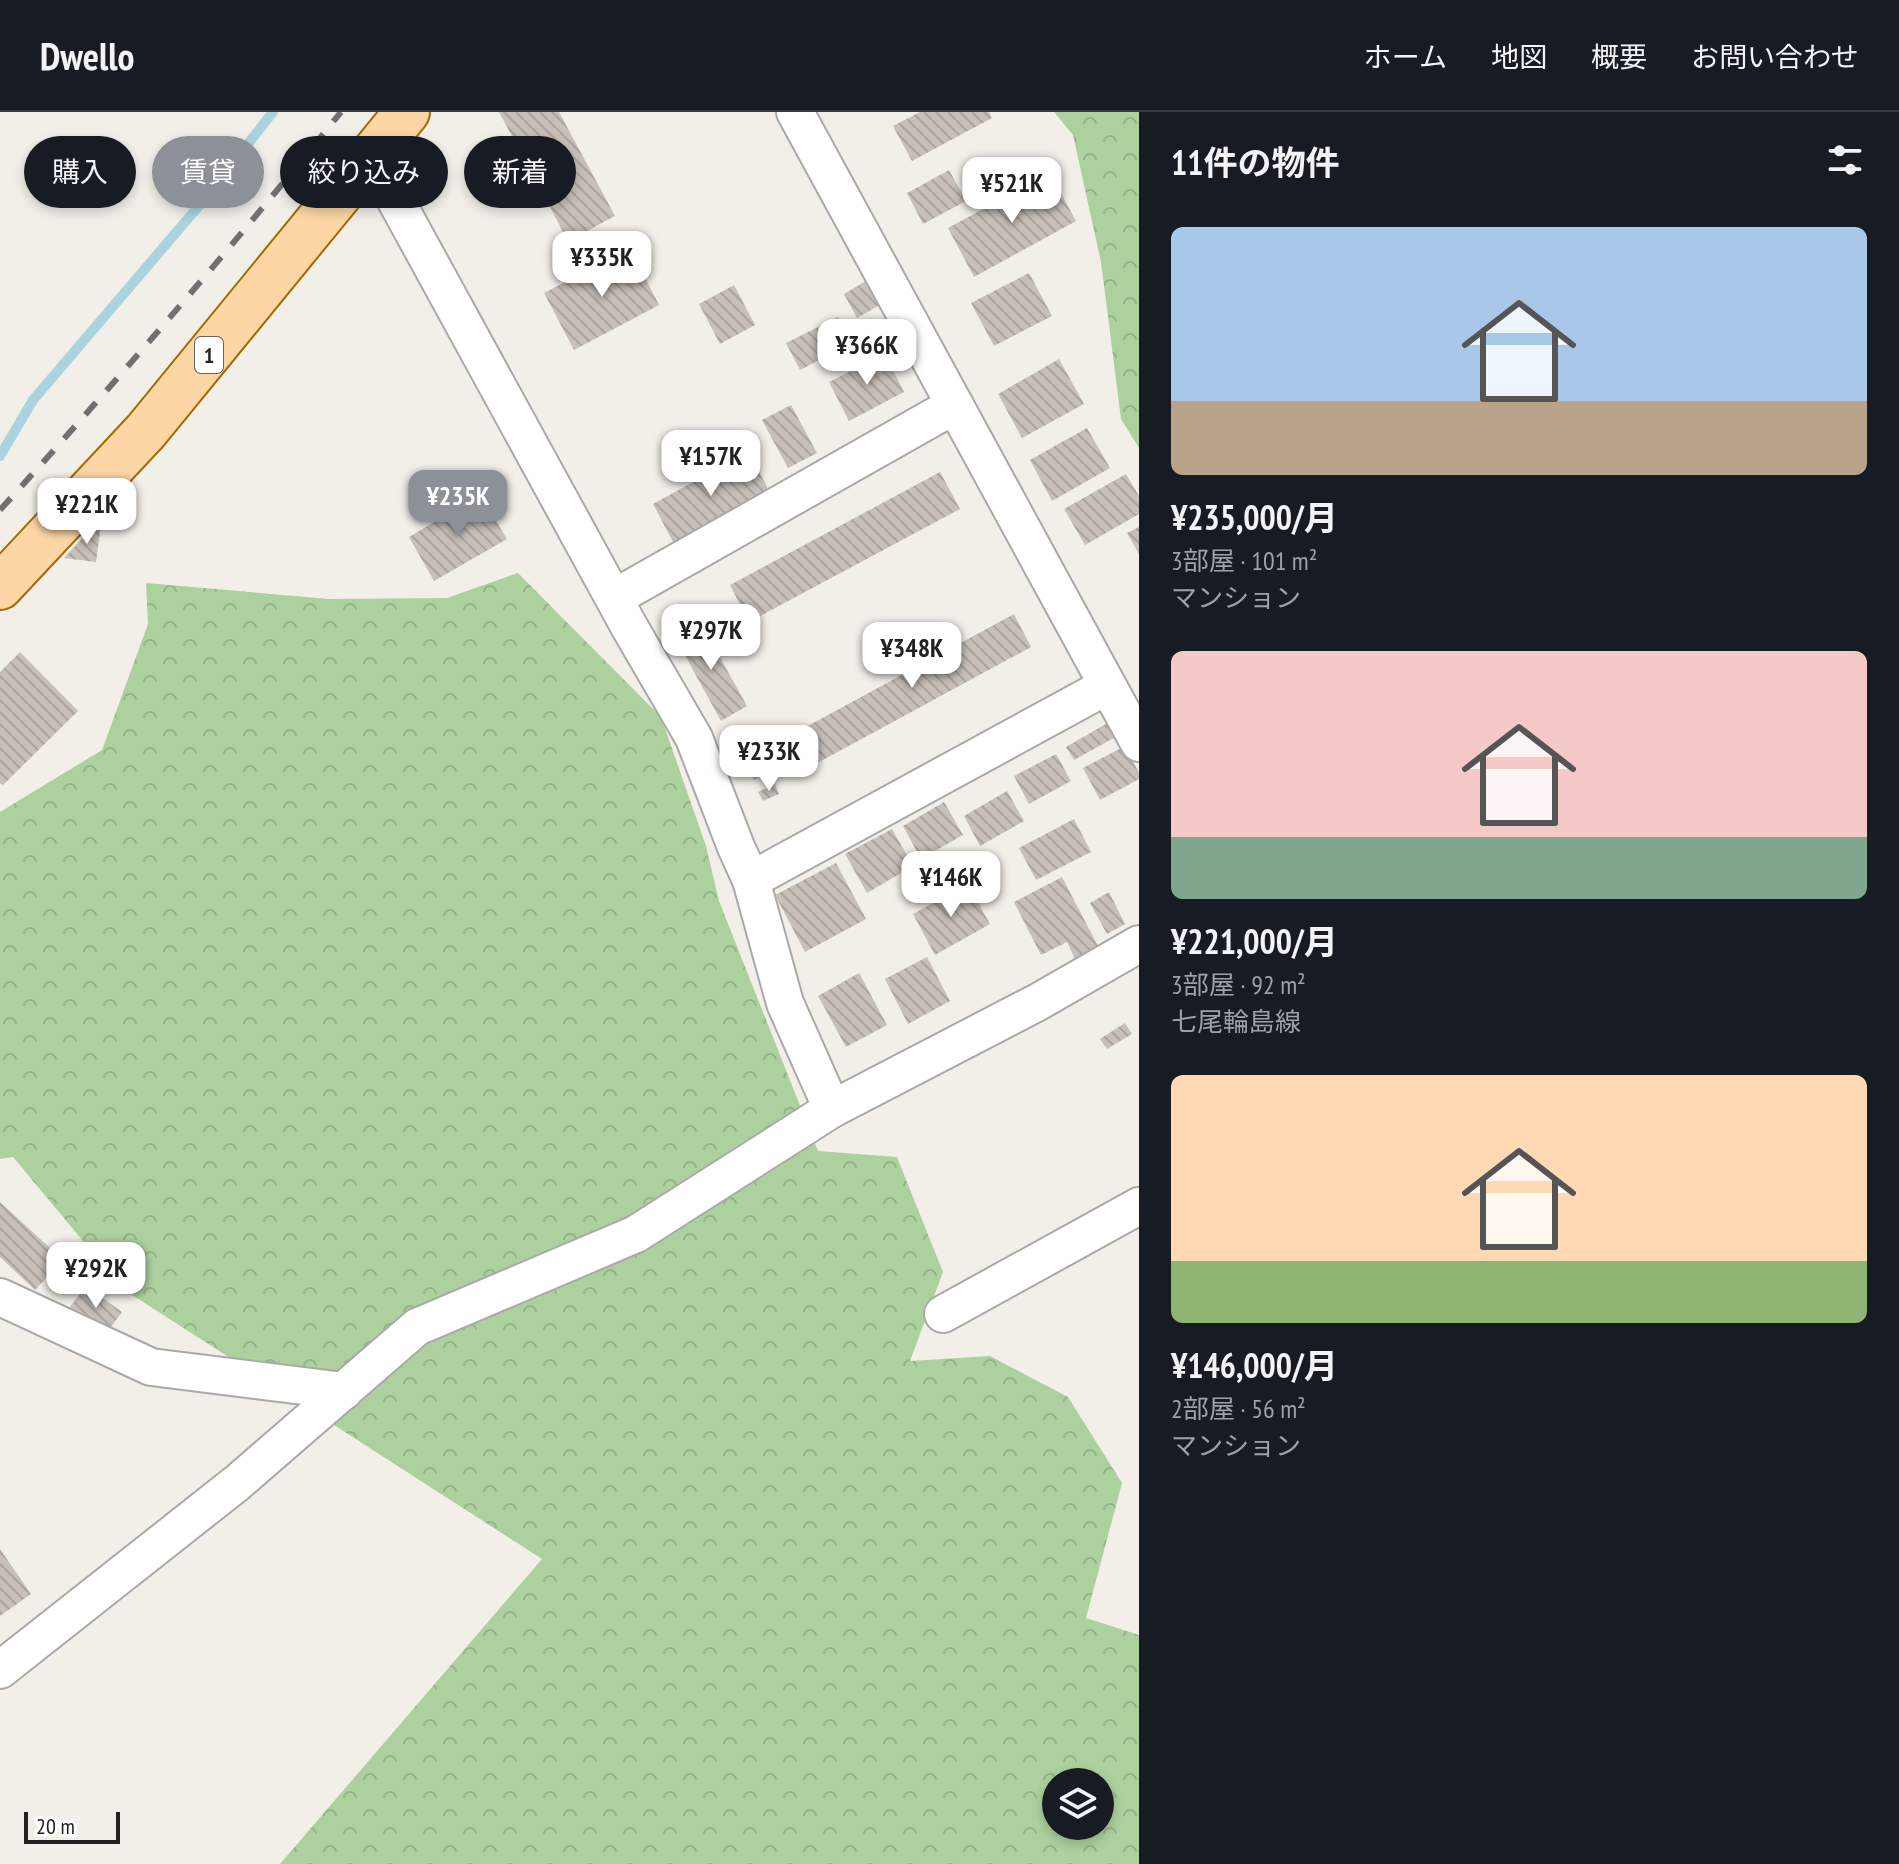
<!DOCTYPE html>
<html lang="ja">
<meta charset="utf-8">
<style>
:root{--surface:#171b24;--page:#242831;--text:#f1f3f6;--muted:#9ea1a6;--line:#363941;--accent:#8c9099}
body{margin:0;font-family:"PT Sans Narrow","Noto Sans JP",sans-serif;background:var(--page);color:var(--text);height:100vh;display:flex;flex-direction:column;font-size:30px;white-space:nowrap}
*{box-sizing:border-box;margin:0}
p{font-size:26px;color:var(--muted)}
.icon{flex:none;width:44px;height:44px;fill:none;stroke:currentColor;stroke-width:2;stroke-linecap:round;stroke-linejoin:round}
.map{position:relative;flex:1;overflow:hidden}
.sheet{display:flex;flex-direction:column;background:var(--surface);width:760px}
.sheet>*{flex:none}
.guide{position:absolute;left:24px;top:24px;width:760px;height:72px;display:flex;gap:16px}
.tools{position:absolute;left:1042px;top:1656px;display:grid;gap:16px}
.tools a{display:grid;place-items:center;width:72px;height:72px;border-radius:50%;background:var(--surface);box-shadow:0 4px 12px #0003;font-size:40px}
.scale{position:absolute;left:24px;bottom:20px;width:96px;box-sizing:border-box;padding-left:8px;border:4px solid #222;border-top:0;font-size:22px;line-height:28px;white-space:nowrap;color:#222;-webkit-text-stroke:6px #fff;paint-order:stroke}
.price{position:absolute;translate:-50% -68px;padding:0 18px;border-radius:16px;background:#fff;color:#222;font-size:26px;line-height:52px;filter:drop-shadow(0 2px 4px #0008)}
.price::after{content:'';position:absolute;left:50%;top:48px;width:24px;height:18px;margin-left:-12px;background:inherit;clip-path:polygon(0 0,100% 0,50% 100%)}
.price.selected{background:var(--accent);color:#fff}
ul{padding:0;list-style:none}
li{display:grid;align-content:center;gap:16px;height:424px;padding:0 32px}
li span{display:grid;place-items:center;height:248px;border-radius:12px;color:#555}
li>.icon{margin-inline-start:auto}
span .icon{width:144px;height:144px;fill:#fffc;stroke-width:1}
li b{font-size:34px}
h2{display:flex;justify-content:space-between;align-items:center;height:96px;padding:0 32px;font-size:34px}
.pill{padding:0 28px;border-radius:36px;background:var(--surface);box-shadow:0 4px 12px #0003;font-size:28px;line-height:72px}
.pill.selected{background:var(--accent);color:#fff}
header{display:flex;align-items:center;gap:48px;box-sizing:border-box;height:112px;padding:0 40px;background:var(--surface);border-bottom:2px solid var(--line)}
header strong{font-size:38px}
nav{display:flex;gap:44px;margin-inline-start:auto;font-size:28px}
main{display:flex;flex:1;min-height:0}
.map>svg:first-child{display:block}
.forest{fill:url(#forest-crowns);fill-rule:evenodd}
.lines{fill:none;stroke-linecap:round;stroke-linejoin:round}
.stream{stroke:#aad3df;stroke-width:10}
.building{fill:url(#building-back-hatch)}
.street-casing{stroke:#a9a9a9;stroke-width:40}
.primary-casing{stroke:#a06b00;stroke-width:48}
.street{stroke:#fff;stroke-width:36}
.primary{stroke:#fcd6a4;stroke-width:44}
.rail{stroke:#707070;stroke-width:6;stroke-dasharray:16 16;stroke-linecap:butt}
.labels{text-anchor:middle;stroke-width:8;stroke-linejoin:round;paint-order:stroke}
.shield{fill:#fff;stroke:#646464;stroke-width:2}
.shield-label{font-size:22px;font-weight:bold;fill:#222}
</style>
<header>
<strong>Dwello</strong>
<nav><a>ホーム</a><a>地図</a><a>概要</a><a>お問い合わせ</a></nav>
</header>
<main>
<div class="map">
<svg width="1139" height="1752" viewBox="0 0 1139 1752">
<defs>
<pattern id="forest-crowns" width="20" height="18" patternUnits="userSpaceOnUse" patternTransform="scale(2)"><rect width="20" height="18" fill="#add19e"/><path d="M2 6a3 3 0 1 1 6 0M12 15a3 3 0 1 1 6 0" fill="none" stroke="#95b388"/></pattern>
<pattern id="building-back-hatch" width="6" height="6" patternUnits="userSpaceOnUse" patternTransform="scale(2)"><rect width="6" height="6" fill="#c7bfb8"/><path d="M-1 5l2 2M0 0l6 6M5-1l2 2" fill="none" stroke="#aba49e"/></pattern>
</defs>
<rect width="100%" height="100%" fill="#f2efe9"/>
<g class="forest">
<polygon points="1054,0 1139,0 1139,336 1121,307 1101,150 1073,23"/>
<path d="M518,461L661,605L706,734L719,789L818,1039L897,1045L943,1160L910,1249L990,1244L1068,1285L1122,1371L1086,1506L1139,1523V1752H280L542,1447L123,1177L13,1045L0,1047V700L102,638L148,512L146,471L329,487L447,486ZM1056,1670H1100V1714H1056Z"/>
</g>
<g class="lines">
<polyline class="stream" points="0,344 33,288 203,89 273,0"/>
</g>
<g class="building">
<polygon points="499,0 559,0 615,104 568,129"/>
<polygon points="920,0 989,0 992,6 912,49 893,14"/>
<polygon points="949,58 966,89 923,112 907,81"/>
<polygon points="1050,61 1076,109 974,165 948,116"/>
<polygon points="630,136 659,193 574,238 544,181"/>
<polygon points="1029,161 1052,204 994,234 971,191"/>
<polygon points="871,166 885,190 857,206 844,182"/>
<polygon points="734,173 755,213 720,232 699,192"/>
<polygon points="838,205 852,231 800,258 786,231"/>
<polygon points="885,242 904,280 849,309 829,270"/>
<polygon points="1059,247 1084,292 1022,326 998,282"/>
<polygon points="791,293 817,341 788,356 762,308"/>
<polygon points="1087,316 1110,356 1052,389 1030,348"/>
<polygon points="748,340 770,380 674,432 653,392"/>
<polygon points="940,360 960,397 749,510 730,473"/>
<polygon points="1126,362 1139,384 1139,402 1085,433 1064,397"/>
<polygon points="480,383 507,427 434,469 409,425"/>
<polygon points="102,405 96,450 64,446"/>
<polygon points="1139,415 1139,442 1127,421"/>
<polygon points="1014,502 1031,535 810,655 793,622"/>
<polygon points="700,510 747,594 721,609 675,525"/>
<polygon points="20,540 78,599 3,673 0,671 0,560"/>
<polygon points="1111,609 1119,623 1074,648 1066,635"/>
<polygon points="755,634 768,660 754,668 740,642"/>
<polygon points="1125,634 1139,661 1139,667 1100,688 1083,656"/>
<polygon points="1056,642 1071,669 1029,692 1014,664"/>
<polygon points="775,672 779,682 763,689 758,680"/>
<polygon points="1007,679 1024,709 980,734 964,704"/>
<polygon points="944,690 963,723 921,747 903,714"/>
<polygon points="1074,707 1091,740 1036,768 1019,736"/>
<polygon points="892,717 913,754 867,781 845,742"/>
<polygon points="836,751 866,807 805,840 775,783"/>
<polygon points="1062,765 1098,834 1075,847 1067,830 1041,843 1014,790"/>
<polygon points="968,772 990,812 935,843 913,802"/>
<polygon points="1109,780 1125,812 1107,822 1090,791"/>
<polygon points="927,845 950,889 908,912 885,867"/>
<polygon points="859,861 887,913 846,935 818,884"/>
<polygon points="1125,911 1132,922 1107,937 1100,927"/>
<polygon points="0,1090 63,1148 35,1178 0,1145"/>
<polygon points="86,1174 122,1200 105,1223 69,1196"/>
<polygon points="0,1437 31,1482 0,1504"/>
</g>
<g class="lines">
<g class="street-casing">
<g id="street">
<polyline points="795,0 1139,631"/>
<polyline points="372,45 630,516 694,626 736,735 751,768 785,891 832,997"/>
<polyline points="614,486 955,293"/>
<polyline points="751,768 1107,574"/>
<polyline points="0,1185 151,1255 344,1279"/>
<polyline points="943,1202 1139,1094"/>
<polyline points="0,1558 237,1371 417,1215 636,1122 832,997 1038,890 1139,832"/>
</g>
</g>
<g class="primary-casing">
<polyline id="primary" points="0,475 146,319 407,0"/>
</g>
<use href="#street" class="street"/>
<use href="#primary" class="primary"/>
<path class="rail" d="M0,398C118,268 231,136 341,0"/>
</g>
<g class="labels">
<rect class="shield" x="195" y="225" width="28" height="36" rx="6"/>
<g class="shield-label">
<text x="209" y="251">1</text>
</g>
</g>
</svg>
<div class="tools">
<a><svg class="icon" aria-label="layers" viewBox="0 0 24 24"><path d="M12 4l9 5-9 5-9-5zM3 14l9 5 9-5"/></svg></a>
</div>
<div class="scale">20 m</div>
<b class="price" style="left:1012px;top:113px">¥521K</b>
<b class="price" style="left:602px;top:187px">¥335K</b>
<b class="price" style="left:867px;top:275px">¥366K</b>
<b class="price" style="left:711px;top:386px">¥157K</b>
<b class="price selected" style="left:458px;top:426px">¥235K</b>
<b class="price" style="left:87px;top:434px">¥221K</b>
<b class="price" style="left:711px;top:560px">¥297K</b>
<b class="price" style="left:912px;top:578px">¥348K</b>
<b class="price" style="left:769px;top:681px">¥233K</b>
<b class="price" style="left:951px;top:807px">¥146K</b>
<b class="price" style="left:96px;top:1198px">¥292K</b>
<div class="guide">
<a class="pill">購入</a>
<a class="pill selected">賃貸</a>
<a class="pill">絞り込み</a>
<a class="pill">新着</a>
</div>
</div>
<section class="sheet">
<h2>11件の物件<svg class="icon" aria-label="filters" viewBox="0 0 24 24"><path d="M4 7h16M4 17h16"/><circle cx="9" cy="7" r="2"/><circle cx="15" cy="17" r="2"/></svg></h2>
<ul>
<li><span style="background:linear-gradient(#a9c7e8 70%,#b9a48a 0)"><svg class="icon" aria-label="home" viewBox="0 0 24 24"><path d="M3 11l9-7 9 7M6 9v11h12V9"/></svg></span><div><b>¥235,000/月</b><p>3部屋 · 101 m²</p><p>マンション</p></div></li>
<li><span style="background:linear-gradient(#f6c9c9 75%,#7fa58c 0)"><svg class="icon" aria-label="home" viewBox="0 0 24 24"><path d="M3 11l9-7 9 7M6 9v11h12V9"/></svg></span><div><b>¥221,000/月</b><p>3部屋 · 92 m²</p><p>七尾輪島線</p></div></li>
<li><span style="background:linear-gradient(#ffd9b3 75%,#8fb573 0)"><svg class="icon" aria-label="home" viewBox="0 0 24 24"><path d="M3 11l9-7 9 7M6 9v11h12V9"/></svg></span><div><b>¥146,000/月</b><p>2部屋 · 56 m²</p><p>マンション</p></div></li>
</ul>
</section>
</main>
